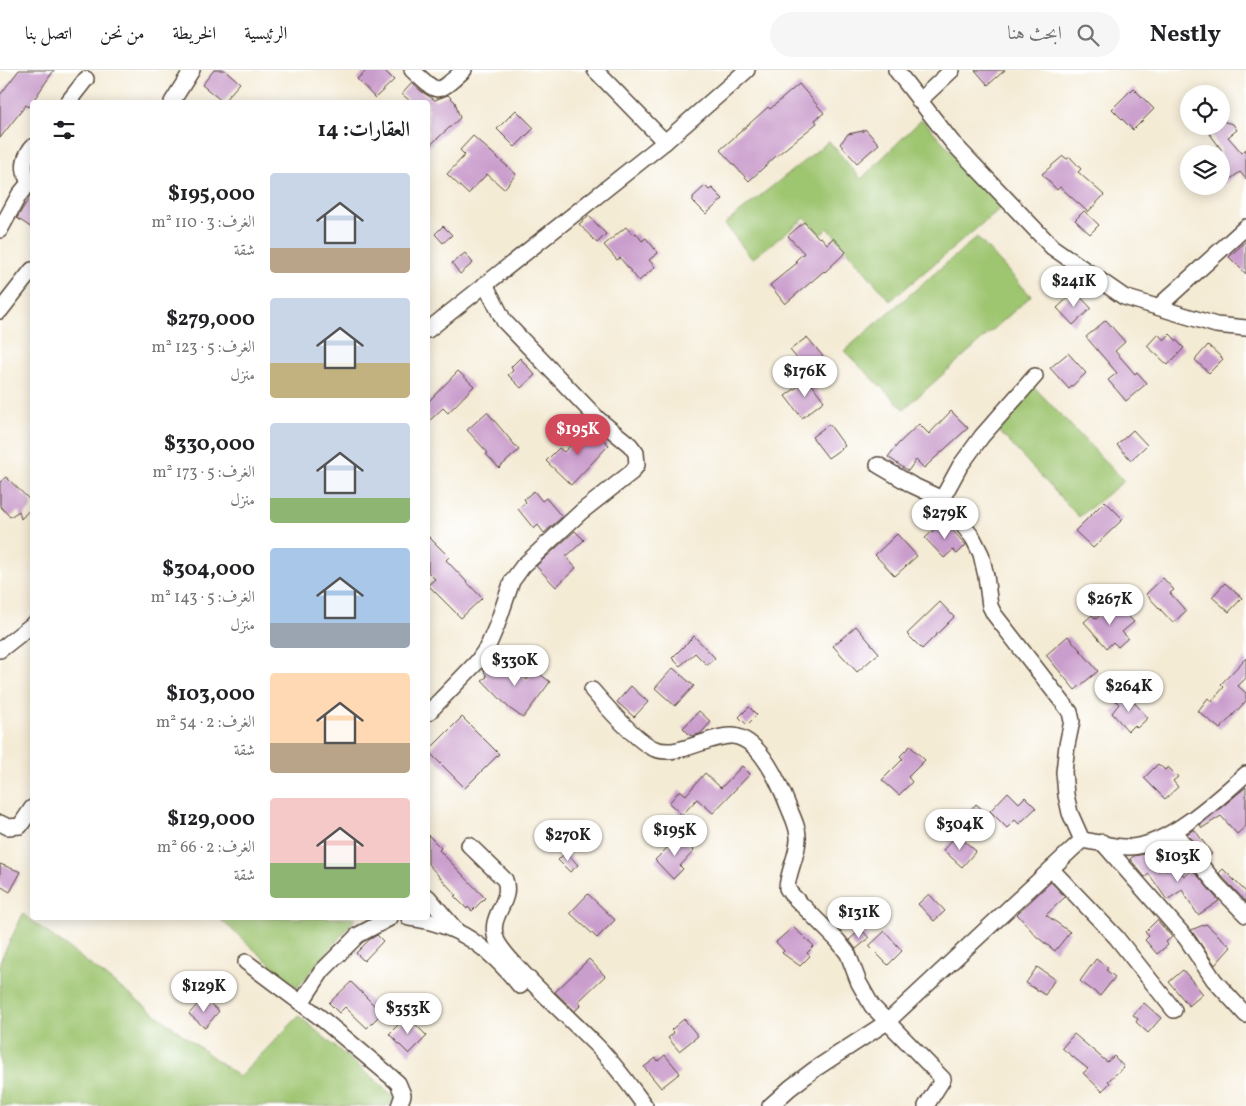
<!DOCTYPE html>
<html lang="ar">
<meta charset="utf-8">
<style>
:root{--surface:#fff;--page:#f6f6f6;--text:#202124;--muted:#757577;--line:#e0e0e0;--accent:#d1495b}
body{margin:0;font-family:Vollkorn,Amiri,serif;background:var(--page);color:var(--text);direction:rtl;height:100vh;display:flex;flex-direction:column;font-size:19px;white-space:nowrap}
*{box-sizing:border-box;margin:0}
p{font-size:16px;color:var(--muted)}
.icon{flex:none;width:28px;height:28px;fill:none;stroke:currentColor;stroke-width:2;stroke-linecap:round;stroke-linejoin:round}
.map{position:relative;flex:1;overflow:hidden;direction:ltr}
.details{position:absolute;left:30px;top:30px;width:400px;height:820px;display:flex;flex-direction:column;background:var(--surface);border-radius:5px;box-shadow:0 2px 12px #0003;direction:rtl}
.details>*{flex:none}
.tools{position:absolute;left:1180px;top:15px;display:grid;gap:10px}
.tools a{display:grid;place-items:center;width:50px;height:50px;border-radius:50%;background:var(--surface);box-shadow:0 2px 12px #0003;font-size:25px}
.price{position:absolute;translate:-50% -42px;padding:0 11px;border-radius:18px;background:#fff;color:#222;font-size:16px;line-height:32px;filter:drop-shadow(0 1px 2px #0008)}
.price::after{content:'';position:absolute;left:50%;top:30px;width:15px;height:11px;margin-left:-8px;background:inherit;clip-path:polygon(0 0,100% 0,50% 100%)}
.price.selected{background:var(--accent);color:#fff}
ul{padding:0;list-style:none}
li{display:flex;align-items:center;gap:15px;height:125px;padding:0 20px}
li span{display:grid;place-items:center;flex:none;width:140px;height:100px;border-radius:5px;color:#555}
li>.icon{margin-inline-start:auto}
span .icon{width:60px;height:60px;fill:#fffc;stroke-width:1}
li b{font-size:21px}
h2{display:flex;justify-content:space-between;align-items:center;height:60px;padding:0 20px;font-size:21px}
header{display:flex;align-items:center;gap:30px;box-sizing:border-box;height:70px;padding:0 25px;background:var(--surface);border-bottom:1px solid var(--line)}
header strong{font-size:24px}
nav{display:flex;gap:28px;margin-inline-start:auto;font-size:18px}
.search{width:350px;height:45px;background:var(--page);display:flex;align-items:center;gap:12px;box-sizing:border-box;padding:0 18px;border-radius:28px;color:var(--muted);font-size:19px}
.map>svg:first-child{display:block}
.green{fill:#9ec570;stroke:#6c7847}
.building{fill:#ca9ecc}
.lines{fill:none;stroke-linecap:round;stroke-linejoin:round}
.minor-casing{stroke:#574739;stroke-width:18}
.minor{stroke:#fff;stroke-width:15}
</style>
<header>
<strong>Nestly</strong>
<div class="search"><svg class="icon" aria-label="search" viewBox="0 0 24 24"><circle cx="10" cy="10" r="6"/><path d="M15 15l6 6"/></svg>ابحث هنا</div>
<nav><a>الرئيسية</a><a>الخريطة</a><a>من نحن</a><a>اتصل بنا</a></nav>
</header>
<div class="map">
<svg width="1246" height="1036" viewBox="0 0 1246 1036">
<rect width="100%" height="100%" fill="#fff"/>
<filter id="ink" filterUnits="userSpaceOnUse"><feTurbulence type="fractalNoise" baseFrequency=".02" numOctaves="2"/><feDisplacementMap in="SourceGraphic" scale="10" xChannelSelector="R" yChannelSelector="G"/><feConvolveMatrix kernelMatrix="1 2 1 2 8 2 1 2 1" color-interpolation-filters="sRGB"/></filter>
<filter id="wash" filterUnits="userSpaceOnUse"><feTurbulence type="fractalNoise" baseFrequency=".0096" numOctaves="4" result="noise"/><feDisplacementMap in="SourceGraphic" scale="20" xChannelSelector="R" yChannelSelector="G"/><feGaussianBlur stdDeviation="1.12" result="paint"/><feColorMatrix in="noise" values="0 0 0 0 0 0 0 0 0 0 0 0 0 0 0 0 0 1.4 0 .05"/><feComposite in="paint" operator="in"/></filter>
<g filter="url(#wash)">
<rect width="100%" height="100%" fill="#f4ebd5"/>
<g class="green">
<polygon points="922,49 1002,137 890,231 828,158 821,165 805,148 752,189 725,154 829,71 861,109"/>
<polygon points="977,167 1031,226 904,339 844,281"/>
<polygon points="1033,316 1124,411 1079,447 995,357"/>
<polygon points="23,844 239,1007 299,946 396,1028 387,1036 0,1036 0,891"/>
<polygon points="219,848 356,848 297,918"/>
</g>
<g id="blocks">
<g class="building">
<polygon points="19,0 54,0 29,37 26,35 0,68 0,25"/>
<polygon points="214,0 225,0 240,13 223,32 202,15"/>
<polygon points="367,0 384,0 394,10 375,28 357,9"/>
<polygon points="975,0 1005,0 988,15"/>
<polygon points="412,13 422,22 435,30 448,25 455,32 460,48 428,77 428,32 411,32 402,24"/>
<polygon points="799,14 824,43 815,50 817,53 775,87 749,111 720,80 768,37 770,39"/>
<polygon points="1133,18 1154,39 1133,60 1112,39"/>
<polygon points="516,40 534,58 515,77 497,59"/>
<polygon points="1221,51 1233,54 1237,60 1228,67 1242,83 1246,79 1246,109 1240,102 1221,116 1221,79 1204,56 1221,56"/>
<polygon points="865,59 879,74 857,93 840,74 848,64 863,61"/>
<polygon points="473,66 516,104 504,119 487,104 468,124 447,104 465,85 460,80"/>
<polygon points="1063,86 1067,89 1070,87 1081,99 1078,102 1104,125 1088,142 1060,117 1057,120 1042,104"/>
<polygon points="705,116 709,120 712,118 723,129 706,144 693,131 693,127"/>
<polygon points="31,125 32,125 32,158 17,148"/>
<polygon points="1084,141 1099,155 1090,164 1075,150"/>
<polygon points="589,146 606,164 597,173 579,154"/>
<polygon points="804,152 819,168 821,167 827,174 833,168 846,182 825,202 824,201 785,234 770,215 797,193 795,191 804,183 788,166"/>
<polygon points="443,156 452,165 443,173 435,164"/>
<polygon points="626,157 633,165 636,163 642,171 646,168 658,183 649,190 655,197 639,211 620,188 617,190 604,175"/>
<polygon points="1246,171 1246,204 1229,187"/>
<polygon points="465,183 473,193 460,204 452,193"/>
<polygon points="1075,221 1091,238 1073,255 1057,238"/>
<polygon points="1106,250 1125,272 1115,281 1135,304 1137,302 1147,313 1126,331 1108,310 1117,303 1086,267"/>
<polygon points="1158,264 1164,270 1170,264 1184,278 1168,295 1147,276"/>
<polygon points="807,267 826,290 809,303 790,280"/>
<polygon points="1208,275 1223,289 1209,303 1195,290"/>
<polygon points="1068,283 1086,303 1069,319 1050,298"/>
<polygon points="520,288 535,305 521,318 508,305 513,301 511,297"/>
<polygon points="458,301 474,316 448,343 443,338 428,352 428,332"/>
<polygon points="808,309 824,331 802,348 785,326"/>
<polygon points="951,341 968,358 924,398 916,390 908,401 888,387 898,374 919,354 929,364"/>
<polygon points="487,342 519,380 499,398 486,384 488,383 467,360"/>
<polygon points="829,354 845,376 828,388 812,367"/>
<polygon points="589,356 609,375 571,415 546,391 559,378 564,382"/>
<polygon points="1133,360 1147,375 1131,390 1117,375"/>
<polygon points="6,407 32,432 32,437 21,449 19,441 10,447 0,436 0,412"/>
<polygon points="534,421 542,431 546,428 562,447 544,463 538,455 534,459 518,439 526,432 524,429"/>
<polygon points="1105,431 1123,449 1093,478 1075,461"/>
<polygon points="944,451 966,475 957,484 953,480 944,488 925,468"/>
<polygon points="575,461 584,470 566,487 576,498 556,517 536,496"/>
<polygon points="897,464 917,486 895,506 875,485"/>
<polygon points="428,466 449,487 446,490 482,528 461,548 428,515 435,509 428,502"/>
<polygon points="1163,508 1174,520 1170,523 1186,541 1173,553 1146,524"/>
<polygon points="1225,513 1242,528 1229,542 1212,527"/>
<polygon points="940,532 954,547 922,579 907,564"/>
<polygon points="1115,532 1134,552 1122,562 1128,568 1118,577 1113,572 1107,578 1084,552 1092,545 1096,549"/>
<polygon points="856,556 879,583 857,602 833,576"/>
<polygon points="694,566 715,588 707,595 695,583 680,596 672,588"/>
<polygon points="1068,566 1098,601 1075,620 1046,585"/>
<polygon points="504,587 527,610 535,600 550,612 523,648 509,638 482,610 487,607 483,599 487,594 492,600"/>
<polygon points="1246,588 1246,608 1238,616 1246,623 1246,631 1220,659 1198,641 1208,628 1212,631 1224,617 1221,614"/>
<polygon points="673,598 694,616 675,636 655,618"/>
<polygon points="631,616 648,632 634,647 617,632"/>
<polygon points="1125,622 1148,648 1137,658 1134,655 1128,661 1112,643 1119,634 1116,631"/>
<polygon points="749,637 757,645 747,655 739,647"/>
<polygon points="699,641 711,652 700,664 691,666 683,658"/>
<polygon points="462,647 499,684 465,718 428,681"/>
<polygon points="910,676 925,690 908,707 912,712 899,725 882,710 903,689 900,686"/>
<polygon points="1158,694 1165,700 1168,697 1178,707 1173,711 1178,717 1165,729 1144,708"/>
<polygon points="742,696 750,704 713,743 697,729 682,745 669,733 680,720 686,725 705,703 721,718"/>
<polygon points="1246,717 1246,756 1237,764 1221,746 1202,758 1200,755"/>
<polygon points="1008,722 1019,733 1025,727 1036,738 1019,754 1015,750 1007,758 990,741"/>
<polygon points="976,734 990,746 979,759 965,747"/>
<polygon points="1194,759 1212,784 1207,788 1187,764"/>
<polygon points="428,765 441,778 439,780 485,828 472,841 468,837 467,839 454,826 456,825 428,794"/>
<polygon points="957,765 976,781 962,797 943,780"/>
<polygon points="679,766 694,781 680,796 683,799 673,809 655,790"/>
<polygon points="566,782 578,795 570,802 558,790"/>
<polygon points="1146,784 1159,801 1164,798 1166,800 1175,794 1184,806 1193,800 1219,831 1198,845 1182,820 1167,830 1149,804 1145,807 1130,789 1134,786"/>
<polygon points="0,794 21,802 10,822 0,816"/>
<polygon points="1223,799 1246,822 1246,832 1219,803"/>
<polygon points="1051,812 1065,827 1046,845 1070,862 1055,881 1037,867 1017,844"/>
<polygon points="588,824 615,850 597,868 570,843"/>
<polygon points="929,824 945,841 934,851 918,834"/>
<polygon points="1157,850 1172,867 1166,872 1168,875 1157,884 1145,870 1149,866 1145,862"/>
<polygon points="1206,854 1231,877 1215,895 1191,860"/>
<polygon points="793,857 814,876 807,883 810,886 800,896 782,883 784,881 776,872"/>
<polygon points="861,859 869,868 856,879 849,870"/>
<polygon points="885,861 902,881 888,895 869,876"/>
<polygon points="377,865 383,871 364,891 356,883 369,870"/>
<polygon points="589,889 605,906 578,932 581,935 575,941 555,922"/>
<polygon points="1096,889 1108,898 1106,900 1115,907 1100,926 1080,911"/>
<polygon points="1037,897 1055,909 1045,925 1026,913"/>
<polygon points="1183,900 1203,924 1189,936 1169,912"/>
<polygon points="351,912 382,943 367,958 345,937 339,943 329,933"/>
<polygon points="203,928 219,941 205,958 189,944"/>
<polygon points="1144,933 1161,948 1148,963 1136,952 1138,949 1133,945"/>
<polygon points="407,946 427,966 409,984 389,964"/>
<polygon points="684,949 698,966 679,981 668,968 674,963 671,960"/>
<polygon points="1074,964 1107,992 1114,986 1124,997 1108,1011 1110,1013 1102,1021 1083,1003 1088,999 1062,978"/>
<polygon points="665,985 680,1003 661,1018 644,997 656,988 658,991"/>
</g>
</g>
</g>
<g filter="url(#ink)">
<use href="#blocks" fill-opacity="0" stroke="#574739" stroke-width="1"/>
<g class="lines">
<g class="minor-casing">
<g id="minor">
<path d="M412,0C439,25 436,25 464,0"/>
<polyline points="595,0 665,72"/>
<polyline points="896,0 952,72 1052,177 1124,227 1216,255 1246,258"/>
<polyline points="919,31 952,0"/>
<polyline points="68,32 86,9"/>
<polyline points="172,32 192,0"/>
<path d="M29,113C22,99 23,89 32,77"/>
<polyline points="0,160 19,125 29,113 32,116"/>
<polyline points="1158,237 1246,157"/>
<polyline points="0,241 32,200"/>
<polyline points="428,260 665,72 747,0"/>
<polyline points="1035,306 982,366 960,396 942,429 973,468 981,484 986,506 990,536 994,544 1070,642 1072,651 1067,675 1064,702 1066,725 1070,743 1082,770"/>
<polyline points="878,395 912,415 942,429"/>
<polyline points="0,580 32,555"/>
<path d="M592,620C604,634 638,673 655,679C679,688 711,664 733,666C761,669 780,715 789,738C793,748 799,759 798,770C797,787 788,802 787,818L791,824L838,871L848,884L859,913L872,936L943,1009L926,1036"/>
<polyline points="428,643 477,592 488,576 497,555 512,511 523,496 581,442 632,402 637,395 636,383 630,375 598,349 504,251 485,214"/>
<polyline points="0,753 8,757 20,756 32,738"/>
<polyline points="1174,762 1217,815 1246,845"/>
<polyline points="1102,772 1186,868 1214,910 1246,945"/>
<path d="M469,775L505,810C513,833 486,846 497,871C503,883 515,894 524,904C548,929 573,952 597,976C615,994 630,1016 645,1036"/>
<polyline points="1051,799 1116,867 1174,940"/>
<polyline points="428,827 456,860"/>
<path d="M409,848C459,854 489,878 520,916L528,908"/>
<polyline points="246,892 321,948 389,1005 398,1013 403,1025 399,1036"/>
<polyline points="301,933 322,901 358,865 390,848"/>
<path d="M770,1036L790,1018L815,999L887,952L1082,770C1096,772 1118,778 1131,777C1169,775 1219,728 1246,704"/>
</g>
</g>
<use href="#minor" class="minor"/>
</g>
</g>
</svg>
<div class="tools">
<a><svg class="icon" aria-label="locate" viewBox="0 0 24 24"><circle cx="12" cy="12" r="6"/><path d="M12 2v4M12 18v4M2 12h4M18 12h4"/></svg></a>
<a><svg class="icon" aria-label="layers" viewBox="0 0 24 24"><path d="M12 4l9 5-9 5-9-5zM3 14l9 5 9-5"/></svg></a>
</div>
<b class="price" style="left:1074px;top:238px">$241K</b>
<b class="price" style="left:805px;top:328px">$176K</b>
<b class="price selected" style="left:578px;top:386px">$195K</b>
<b class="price" style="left:945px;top:470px">$279K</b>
<b class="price" style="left:1110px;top:556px">$267K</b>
<b class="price" style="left:515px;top:617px">$330K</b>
<b class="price" style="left:1129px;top:643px">$264K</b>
<b class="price" style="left:960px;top:781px">$304K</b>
<b class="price" style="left:675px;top:787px">$195K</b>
<b class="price" style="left:568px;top:792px">$270K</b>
<b class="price" style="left:1178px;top:813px">$103K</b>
<b class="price" style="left:859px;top:869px">$131K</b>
<b class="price" style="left:204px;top:943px">$129K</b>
<b class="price" style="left:408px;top:965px">$353K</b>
<section class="details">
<h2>العقارات: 14<svg class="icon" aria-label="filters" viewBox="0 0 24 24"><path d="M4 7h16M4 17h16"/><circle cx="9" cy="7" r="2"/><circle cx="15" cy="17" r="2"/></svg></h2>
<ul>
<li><span style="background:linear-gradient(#c9d6e8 75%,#b9a48a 0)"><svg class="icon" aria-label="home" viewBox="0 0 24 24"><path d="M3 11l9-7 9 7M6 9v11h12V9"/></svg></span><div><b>$195,000</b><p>الغرف: 3 · 110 m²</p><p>شقة</p></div></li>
<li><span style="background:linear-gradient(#c9d6e8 65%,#c2b280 0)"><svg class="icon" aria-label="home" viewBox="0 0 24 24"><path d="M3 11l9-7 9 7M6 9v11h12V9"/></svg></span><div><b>$279,000</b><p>الغرف: 5 · 123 m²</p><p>منزل</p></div></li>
<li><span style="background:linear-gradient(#c9d6e8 75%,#8fb573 0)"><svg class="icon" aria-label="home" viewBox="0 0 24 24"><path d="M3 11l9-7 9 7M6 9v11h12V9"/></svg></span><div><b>$330,000</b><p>الغرف: 5 · 173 m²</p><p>منزل</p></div></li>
<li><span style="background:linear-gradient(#a9c7e8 75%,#9aa5b1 0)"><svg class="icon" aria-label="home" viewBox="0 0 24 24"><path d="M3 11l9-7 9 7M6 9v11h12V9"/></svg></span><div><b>$304,000</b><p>الغرف: 5 · 143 m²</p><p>منزل</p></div></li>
<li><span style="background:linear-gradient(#ffd9b3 70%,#b9a48a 0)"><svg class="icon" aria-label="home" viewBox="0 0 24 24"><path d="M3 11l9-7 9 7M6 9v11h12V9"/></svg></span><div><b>$103,000</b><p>الغرف: 2 · 54 m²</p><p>شقة</p></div></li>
<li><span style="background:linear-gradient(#f6c9c9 65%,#8fb573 0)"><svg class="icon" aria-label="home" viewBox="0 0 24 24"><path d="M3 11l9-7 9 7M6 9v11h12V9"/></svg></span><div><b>$129,000</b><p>الغرف: 2 · 66 m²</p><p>شقة</p></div></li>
</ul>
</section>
</div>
